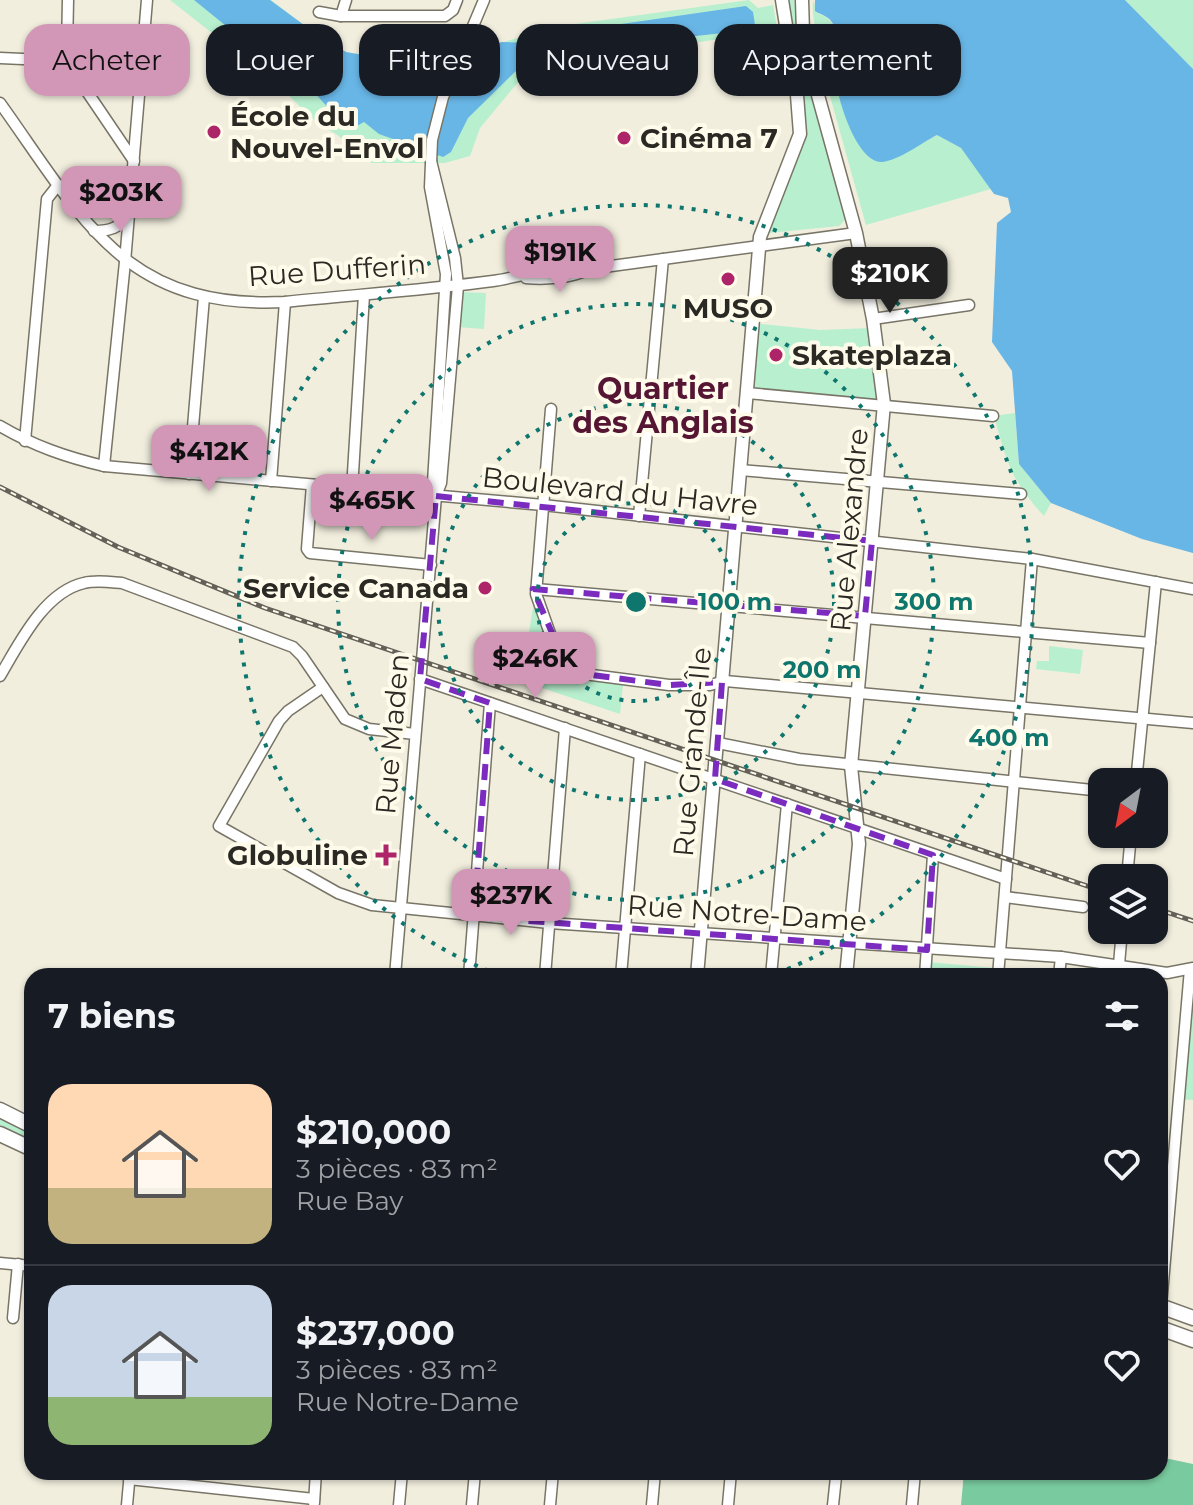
<!DOCTYPE html>
<html lang="fr">
<meta charset="utf-8">
<style>
:root{--surface:#171b24;--page:#20242c;--text:#f1f3f6;--muted:#9ea1a6;--line:#363941;--accent:#d296b6}
body{margin:0;font-family:Montserrat,sans-serif;background:var(--page);color:var(--text);height:100vh;display:flex;flex-direction:column;font-size:30px;white-space:nowrap}
*{box-sizing:border-box;margin:0}
p{font-size:26px;color:var(--muted)}
.icon{flex:none;width:44px;height:44px;fill:none;stroke:currentColor;stroke-width:2;stroke-linecap:round;stroke-linejoin:round}
.map{position:relative;flex:1;overflow:hidden}
.drawer{position:absolute;left:24px;top:968px;width:1144px;height:512px;display:flex;flex-direction:column;background:var(--surface);border-radius:24px;box-shadow:0 2px 6px #0004}
.drawer>*{flex:none}
.top-card{position:absolute;left:24px;top:24px;width:1146px;height:72px;display:flex;gap:16px}
.needle{width:52px;rotate:212deg}
.buttons{position:absolute;left:1088px;top:768px;display:grid;gap:16px}
.buttons a{display:grid;place-items:center;width:80px;height:80px;border-radius:16px;background:var(--surface);box-shadow:0 2px 6px #0004;font-size:40px}
.price{position:absolute;translate:-50% -68px;padding:0 18px;border-radius:16px;background:var(--accent);color:#111;font-size:26px;line-height:52px;filter:drop-shadow(0 2px 4px #0008)}
.price::after{content:'';position:absolute;left:50%;top:48px;width:24px;height:18px;margin-left:-12px;background:inherit;clip-path:polygon(0 0,100% 0,50% 100%)}
.price.on{background:#222;color:#fff}
ul{padding:0;list-style:none}
li{display:flex;align-items:center;gap:24px;height:200px;padding:0 24px}
li+li{border-top:2px solid var(--line)}
li span{display:grid;place-items:center;flex:none;width:224px;height:160px;border-radius:24px;color:#555}
li>.icon{margin-inline-start:auto}
span .icon{width:96px;height:96px;fill:#fffc;stroke-width:1}
li b{font-size:34px}
h2{display:flex;justify-content:space-between;align-items:center;height:96px;padding:0 24px;font-size:34px}
.pill{padding:0 28px;border-radius:24px;background:var(--surface);box-shadow:0 2px 6px #0004;font-size:28px;line-height:72px}
.pill.on{background:var(--accent);color:#111}
.map>svg:first-child{display:block}
.green{fill:#b8efcf}
.forest{fill:#79cb9f}
.water{fill:#68b6e6}
.lines{fill:none;stroke-linecap:round;stroke-linejoin:round}
.minor-casing{stroke:#787567;stroke-width:13}
.major-casing{stroke:#787567;stroke-width:15}
.highway-casing{stroke:#787567;stroke-width:17}
.minor{stroke:#fff;stroke-width:10}
.major{stroke:#fff;stroke-width:12}
.highway{stroke:#fff;stroke-width:14}
.rail-casing{stroke:#646158;stroke-width:5}
.rail{stroke:#fffbeb;stroke-width:2;stroke-dasharray:6;stroke-linecap:butt}
.marked{fill:none;stroke:#7b2cbf;stroke-width:6;stroke-dasharray:16 10;stroke-linejoin:round}
.ring{fill:none;stroke:#0f766e;stroke-width:4;stroke-dasharray:4 8}
.poi-dot{fill:#ad2468;stroke:#fffbeb;stroke-width:3}
.labels{text-anchor:middle;stroke-width:8;stroke-linejoin:round;paint-order:stroke}
.poi-label{font-size:28px;font-weight:bold;fill:#2b2923;stroke:#fffbeb;text-anchor:start}
.street-label{font-size:28px;fill:#2b2923;stroke:#fffbeb}
.neighbourhood-label{font-size:30px;font-weight:bold;fill:#561533;stroke:#fffbeb}
.centre{fill:#0f766e;stroke:#fffbeb;stroke-width:4}
.ring-label{font-size:24px;text-anchor:middle;font-weight:bold;fill:#0f766e;stroke:#fffbeb;stroke-width:8;stroke-linejoin:round;paint-order:stroke}
</style>
<div class="map">
<svg width="1193" height="1505" viewBox="0 0 1193 1505">
<rect width="100%" height="100%" fill="#f1eede"/>
<g class="green">
<polygon points="170,0 271,0 308,28 346,52 386,59 467,53 524,36 545,34 553,27 749,0 758,8 773,5 781,49 748,54 745,35 550,65 532,76 527,72 524,75 480,128 470,156 445,163 372,163 336,134 318,124 279,86"/>
<polygon points="785,0 794,0 802,58 846,219 839,226 769,233 766,231 799,149"/>
<path d="M813,0L819,14C835,18 843,41 836,55L886,161L937,135L961,148L991,189L866,225L823,71L818,46L820,39C814,27 812,14 813,0Z"/>
<polygon points="1125,0 1193,0 1193,69"/>
<polygon points="460,292 486,293 484,329 457,327"/>
<polygon points="753,323 820,330 871,328 881,403 747,393"/>
<path d="M1015,413L1019,464L1051,503L1044,516C1010,479 1007,462 994,416Z"/>
<polygon points="536,589 559,670 623,684 620,714 521,681"/>
<polygon points="1049,646 1083,650 1080,674 1036,669 1037,661 1049,661"/>
<polygon points="929,962 994,968 993,976 928,976"/>
<polygon points="1193,968 1193,1100 1177,1099"/>
<polygon points="0,1117 32,1132 32,1141 0,1126"/>
</g>
<polygon class="forest" points="1160,1457 1193,1464 1193,1505 961,1505 964,1472 1160,1472"/>
<g class="water">
<polygon points="194,0 270,0 308,28 346,52 386,59 462,54 502,42 535,43 566,32 746,6 753,12 755,25 723,33 569,50 523,64 468,118 451,152 443,157 379,134 364,122 355,127 331,111 312,90 279,69"/>
<path d="M815,0H1125L1193,69V553L1142,539L1051,503L1019,464L1012,371L992,342L997,223L1011,212L1008,198L994,194L961,148L937,135C921,143 900,160 882,162C856,163 836,95 835,74C833,54 842,49 834,26C830,16 823,16 815,11Z"/>
</g>
<g class="lines">
<g class="minor-casing">
<g id="minor">
<polyline points="68,0 67,49 71,68 134,161"/>
<polyline points="319,12 341,16 445,16 453,10 457,0"/>
<polyline points="341,16 346,0"/>
<polyline points="0,58 68,61"/>
<path d="M0,103C83,219 124,310 285,302C354,295 424,290 493,281C522,277 560,262 589,269"/>
<path d="M94,231C110,231 119,228 129,215"/>
<path d="M526,278C545,280 572,278 589,269L856,233"/>
<polyline points="873,319 969,305"/>
<polyline points="747,393 993,416"/>
<polyline points="551,409 536,594 559,659 569,672 669,685 710,685 725,681 1193,723"/>
<path d="M0,426C34,446 66,457 104,466L543,505L1032,559L1193,589"/>
<polyline points="25,441 47,199 58,185"/>
<polyline points="104,466 125,262 147,0"/>
<polyline points="740,470 1021,494"/>
<polyline points="189,474 204,297"/>
<polyline points="271,481 285,302"/>
<polyline points="312,485 307,549 310,553 431,565"/>
<polyline points="352,489 364,295"/>
<polyline points="436,494 433,482 446,274 430,187 432,140 443,97 484,0"/>
<polyline points="639,516 663,259"/>
<polyline points="536,589 1150,643"/>
<path d="M0,676C19,644 44,592 84,583C96,580 109,582 122,583L293,647L302,656L345,719L369,729L415,734"/>
<polyline points="420,679 1006,879"/>
<polyline points="323,687 288,711 279,721 219,826 338,893 372,905 549,923 1061,957 1167,973 1193,968"/>
<polyline points="718,743 799,759 1102,791"/>
<polyline points="1136,782 1156,582"/>
<polyline points="1127,878 1131,834"/>
<polyline points="1005,897 1083,907"/>
<polyline points="395,976 436,496 441,483 458,286 455,258 431,161"/>
<polyline points="469,976 490,703"/>
<polyline points="545,976 565,728"/>
<polyline points="621,976 640,754"/>
<polyline points="771,976 787,804"/>
<polyline points="925,976 933,855"/>
<polyline points="998,976 1032,559"/>
<polyline points="1059,976 1061,957"/>
<polyline points="1118,976 1122,930"/>
<polyline points="0,1263 32,1266"/>
<polyline points="1161,1306 1190,969"/>
<polyline points="13,1318 18,1264"/>
<polyline points="129,1479 314,1499"/>
<polyline points="314,1503 316,1472"/>
<polyline points="127,1505 130,1472"/>
<polyline points="399,1505 402,1472"/>
<polyline points="472,1505 475,1472"/>
<polyline points="550,1505 553,1472"/>
<polyline points="652,1505 655,1472"/>
<polyline points="728,1505 731,1472"/>
<polyline points="833,1505 836,1477 839,1472"/>
<polyline points="912,1505 915,1472"/>
</g>
</g>
<g class="major-casing">
<g id="major">
<polyline points="802,0 803,32 816,88 856,233 873,319 884,404 851,766 859,844 846,976"/>
<polyline points="697,976 760,237 800,134 797,95 782,0"/>
</g>
</g>
<g class="highway-casing">
<g id="highway">
<polyline points="0,1110 32,1126"/>
<polyline points="0,1134 32,1149"/>
<polyline points="1160,1306 1193,1318"/>
<polyline points="1160,1328 1193,1340"/>
</g>
</g>
<use href="#minor" class="minor"/>
<use href="#major" class="major"/>
<use href="#highway" class="highway"/>
<g class="rail-casing">
<g id="rail">
<polyline points="0,487 118,547 265,608 1102,891"/>
<polyline points="1154,908 1193,921"/>
</g>
</g>
<use href="#rail" class="rail"/>
</g>
<path class="marked" d="M436,496L872,541L865,616L533,589L569,672L669,685L722,682L715,779L933,855L927,950L474,917L490,703L420,679Z"/>
<g class="ring">
<circle cx="636" cy="602" r="99"/>
<circle cx="636" cy="602" r="198"/>
<circle cx="636" cy="602" r="298"/>
<path d="M500 975A397 397 0 1 1 772 975"/>
</g>
<g class="poi-dot">
<circle cx="214" cy="132" r="8"/>
<circle cx="624" cy="138" r="8"/>
<circle cx="728" cy="279" r="8"/>
<circle cx="776" cy="355" r="8"/>
<circle cx="485" cy="588" r="8"/>
<path d="M382 843h8v8h8v8h-8v8h-8v-8h-8v-8h8z"/>
</g>
<g class="labels">
<g class="poi-label">
<text x="230" y="126">École du<tspan x="230" dy="32">Nouvel-Envol</tspan></text>
<text x="640" y="148">Cinéma 7</text>
<text x="728" y="318" text-anchor="middle">MUSO</text>
<text x="792" y="365">Skateplaza</text>
<text x="469" y="598" text-anchor="end">Service Canada</text>
<text x="368" y="865" text-anchor="end">Globuline</text>
</g>
<g class="street-label">
<text transform="translate(337 270) rotate(-4)" y="10">Rue Dufferin</text>
<text transform="translate(620 491) rotate(6)" y="10">Boulevard du Havre</text>
<text transform="translate(849 530) rotate(-85)" y="10">Rue Alexandre</text>
<text transform="translate(392 734) rotate(-85)" y="10">Rue Maden</text>
<text transform="translate(692 752) rotate(-85)" y="10">Rue Grande-Île</text>
<text transform="translate(747 913) rotate(4)" y="10">Rue Notre-Dame</text>
</g>
<g class="neighbourhood-label">
<text x="663" y="399">Quartier<tspan x="663" dy="34">des Anglais</tspan></text>
</g>
</g>
<circle cx="636" cy="602" r="12" class="centre"/>
<g class="ring-label">
<text x="735" y="610">100 m</text>
<text x="934" y="610">300 m</text>
<text x="822" y="678">200 m</text>
<text x="1009" y="746">400 m</text>
</g>
</svg>
<div class="buttons">
<a><svg class="needle" viewBox="-14 -14 28 28"><path d="M0-13l5 13h-10z" fill="#e53935"/><path d="M0 13l5-13h-10z" fill="#9ea1a6"/></svg></a>
<a><svg class="icon" aria-label="layers" viewBox="0 0 24 24"><path d="M12 4l9 5-9 5-9-5zM3 14l9 5 9-5"/></svg></a>
</div>
<b class="price" style="left:121px;top:234px">$203K</b>
<b class="price" style="left:560px;top:294px">$191K</b>
<b class="price on" style="left:890px;top:315px">$210K</b>
<b class="price" style="left:209px;top:493px">$412K</b>
<b class="price" style="left:372px;top:542px">$465K</b>
<b class="price" style="left:535px;top:700px">$246K</b>
<b class="price" style="left:511px;top:937px">$237K</b>
<div class="top-card">
<a class="pill on">Acheter</a>
<a class="pill">Louer</a>
<a class="pill">Filtres</a>
<a class="pill">Nouveau</a>
<a class="pill">Appartement</a>
</div>
<section class="drawer">
<h2>7 biens<svg class="icon" aria-label="filters" viewBox="0 0 24 24"><path d="M4 7h16M4 17h16"/><circle cx="9" cy="7" r="2"/><circle cx="15" cy="17" r="2"/></svg></h2>
<ul>
<li><span style="background:linear-gradient(#ffd9b3 65%,#c2b280 0)"><svg class="icon" aria-label="home" viewBox="0 0 24 24"><path d="M3 11l9-7 9 7M6 9v11h12V9"/></svg></span><div><b>$210,000</b><p>3 pièces · 83 m²</p><p>Rue Bay</p></div><svg class="icon" aria-label="heart" viewBox="0 0 24 24"><path d="M12 20l-8-8c-3-5 5-10 8-4 3-6 11-1 8 4z"/></svg></li>
<li><span style="background:linear-gradient(#c9d6e8 70%,#8fb573 0)"><svg class="icon" aria-label="home" viewBox="0 0 24 24"><path d="M3 11l9-7 9 7M6 9v11h12V9"/></svg></span><div><b>$237,000</b><p>3 pièces · 83 m²</p><p>Rue Notre-Dame</p></div><svg class="icon" aria-label="heart" viewBox="0 0 24 24"><path d="M12 20l-8-8c-3-5 5-10 8-4 3-6 11-1 8 4z"/></svg></li>
</ul>
</section>
</div>
